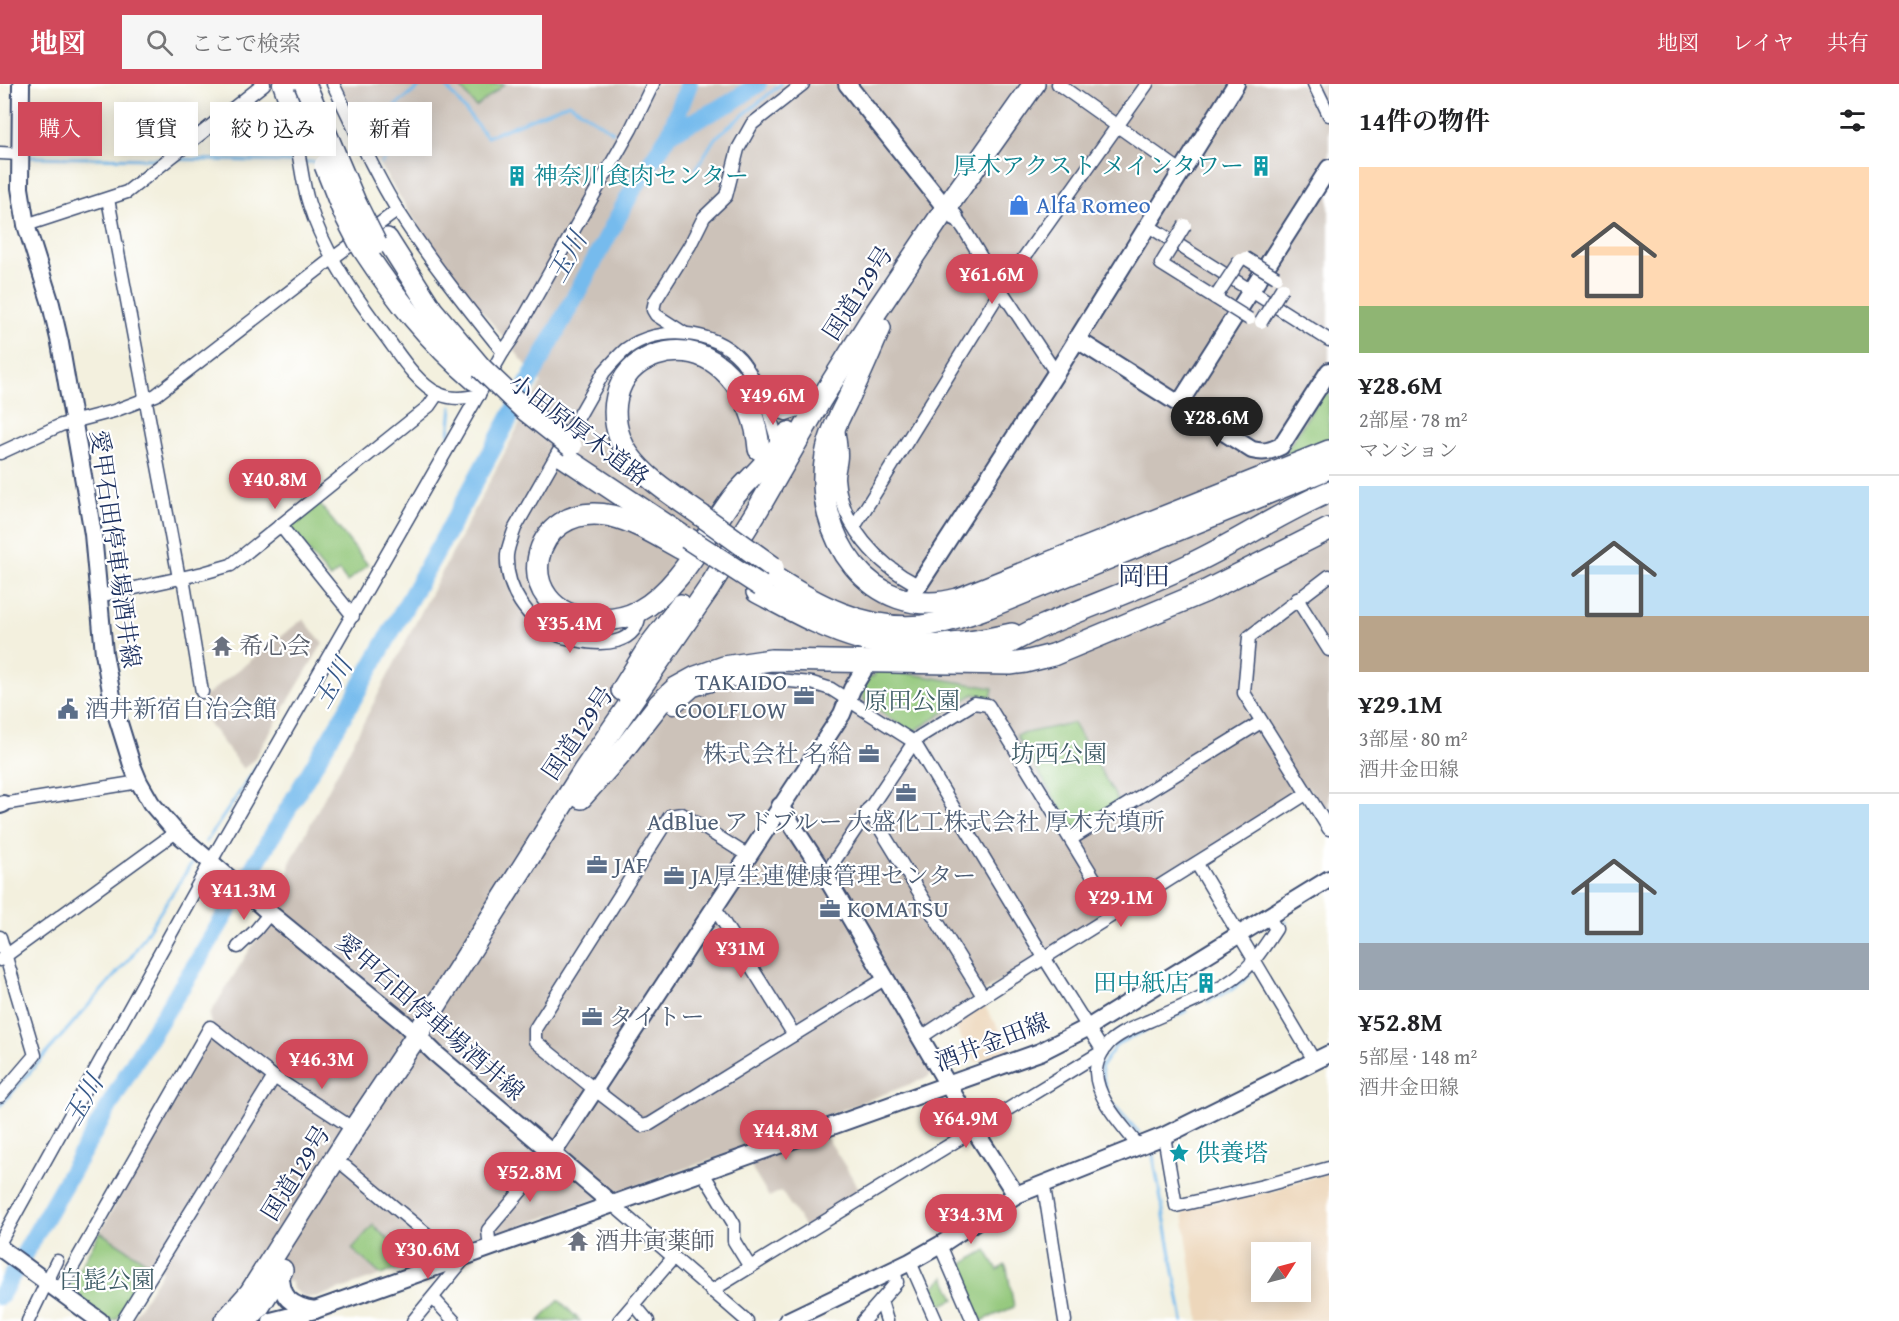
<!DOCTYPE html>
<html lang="ja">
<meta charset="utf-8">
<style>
:root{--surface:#fff;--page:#f6f6f6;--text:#202124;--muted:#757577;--line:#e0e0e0;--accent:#d1495b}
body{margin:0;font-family:"Gentium Book Plus","Noto Serif JP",serif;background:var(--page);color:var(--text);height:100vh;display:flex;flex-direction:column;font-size:22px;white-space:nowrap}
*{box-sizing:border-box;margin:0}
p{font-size:20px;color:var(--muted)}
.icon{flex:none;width:33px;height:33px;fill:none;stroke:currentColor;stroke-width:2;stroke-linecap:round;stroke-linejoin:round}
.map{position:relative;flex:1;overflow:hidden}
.side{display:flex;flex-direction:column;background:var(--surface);width:570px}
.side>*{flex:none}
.hud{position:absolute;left:18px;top:18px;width:570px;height:54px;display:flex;gap:12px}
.needle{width:39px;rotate:54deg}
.fabs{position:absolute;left:1251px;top:1158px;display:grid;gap:12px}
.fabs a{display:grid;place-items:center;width:60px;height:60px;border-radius:0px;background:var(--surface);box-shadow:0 3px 15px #0003;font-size:30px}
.price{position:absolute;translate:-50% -51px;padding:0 14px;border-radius:21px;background:var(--accent);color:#fff;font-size:20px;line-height:39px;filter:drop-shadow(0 2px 3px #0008)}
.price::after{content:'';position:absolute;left:50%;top:36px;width:18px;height:14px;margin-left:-9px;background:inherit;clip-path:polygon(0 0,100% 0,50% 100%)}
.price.on{background:#222;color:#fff}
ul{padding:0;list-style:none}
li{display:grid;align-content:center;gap:12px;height:318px;padding:0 30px}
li+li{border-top:2px solid var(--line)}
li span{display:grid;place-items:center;height:186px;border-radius:0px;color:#555}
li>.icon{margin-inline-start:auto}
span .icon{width:108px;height:108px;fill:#fffc;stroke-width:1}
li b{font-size:26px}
h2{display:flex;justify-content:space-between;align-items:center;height:72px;padding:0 30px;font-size:26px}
.pill{padding:0 21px;border-radius:0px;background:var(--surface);box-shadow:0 3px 15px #0003;font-size:21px;line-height:54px}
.pill.on{background:var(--accent);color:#fff}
header{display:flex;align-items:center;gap:36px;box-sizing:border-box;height:84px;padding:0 30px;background:var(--accent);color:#fff}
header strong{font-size:28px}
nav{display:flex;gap:33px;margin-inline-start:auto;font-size:21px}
.search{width:420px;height:54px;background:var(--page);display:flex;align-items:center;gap:15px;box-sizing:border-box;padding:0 21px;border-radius:0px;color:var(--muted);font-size:22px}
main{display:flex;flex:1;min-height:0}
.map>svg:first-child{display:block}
.built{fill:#edd7bb;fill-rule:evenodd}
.industrial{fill:#ccc2b9}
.green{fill:#91c678;stroke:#567a6b;stroke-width:1.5}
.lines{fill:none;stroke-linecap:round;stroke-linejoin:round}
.stream{stroke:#76bbed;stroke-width:3}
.river{stroke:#76bbed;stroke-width:18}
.highway-tunnel{stroke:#c8c9c4;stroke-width:21;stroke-dasharray:21 10;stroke-linecap:butt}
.street-casing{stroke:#3b4c71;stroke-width:15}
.secondary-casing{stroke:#3b4c71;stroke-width:20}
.highway-casing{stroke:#3b4c71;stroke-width:24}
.street{stroke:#fff;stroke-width:12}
.secondary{stroke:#fff;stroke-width:16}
.highway{stroke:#fff;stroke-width:21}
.street-bridge-casing{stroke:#3b4c71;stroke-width:15;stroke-linecap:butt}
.highway-bridge-casing{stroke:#3b4c71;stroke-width:24;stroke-linecap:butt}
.street-bridge{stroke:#fff;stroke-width:12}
.highway-bridge{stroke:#fff;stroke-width:21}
.labels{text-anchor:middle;stroke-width:4.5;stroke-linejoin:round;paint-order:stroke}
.culture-label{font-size:24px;fill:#0d838f;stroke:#fff;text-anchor:end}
.shop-label{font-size:24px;fill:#366cbe;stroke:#fff;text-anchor:start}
.street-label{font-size:24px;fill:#1b2f5e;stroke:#fff}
.worship-label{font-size:24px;fill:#5b616d;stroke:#fff;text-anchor:start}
.service-label{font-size:24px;fill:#4e5e75;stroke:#fff;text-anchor:start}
.park-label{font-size:24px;fill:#3e5c66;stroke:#fff}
.water-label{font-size:26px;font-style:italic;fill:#365989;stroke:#fff}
.neighbourhood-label{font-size:26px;fill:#1b2f5e;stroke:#fff}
</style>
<header>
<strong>地図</strong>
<div class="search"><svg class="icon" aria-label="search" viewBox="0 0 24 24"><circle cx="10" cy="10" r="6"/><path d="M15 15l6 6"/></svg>ここで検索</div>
<nav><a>地図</a><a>レイヤ</a><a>共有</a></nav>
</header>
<main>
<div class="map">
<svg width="1329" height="1237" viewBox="0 0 1329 1237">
<rect width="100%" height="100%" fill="#fff"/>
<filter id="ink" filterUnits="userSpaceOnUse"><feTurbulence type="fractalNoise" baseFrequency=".0167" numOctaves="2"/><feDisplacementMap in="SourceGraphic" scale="12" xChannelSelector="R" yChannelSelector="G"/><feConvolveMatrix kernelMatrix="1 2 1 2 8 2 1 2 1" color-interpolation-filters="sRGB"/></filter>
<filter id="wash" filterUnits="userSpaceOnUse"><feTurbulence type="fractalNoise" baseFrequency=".008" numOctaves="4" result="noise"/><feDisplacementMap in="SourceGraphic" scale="24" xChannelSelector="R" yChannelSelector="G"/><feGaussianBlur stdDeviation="1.35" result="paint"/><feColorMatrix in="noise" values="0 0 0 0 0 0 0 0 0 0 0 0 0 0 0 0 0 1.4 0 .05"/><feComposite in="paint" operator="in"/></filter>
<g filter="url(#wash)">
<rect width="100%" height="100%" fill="#f3f0de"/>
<g class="built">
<polygon points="981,917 1012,965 976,978 951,937"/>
<path d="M1329,1089V1237H1199L1183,1130L1193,1123L1279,1106L1283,1102ZM1262,1168H1300V1208H1262Z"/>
</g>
<g class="industrial">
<polygon points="339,0 1329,0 1329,736 1308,703 915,951 933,986 929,993 816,1036 862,1109 806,1145 781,1107 769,1113 753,1087 748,1063 414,1179 373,1141 352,1165 381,1191 321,1212 305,1214 293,1205 291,1198 244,1199 216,1231 208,1237 131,1237 162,1187 100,1148 211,950 210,930 284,810 290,779 541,299 440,176 373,71"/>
<polygon points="303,535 323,559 253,677 243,685 209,640 204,613"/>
</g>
<g class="green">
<polygon points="458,0 505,0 476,23"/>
<path d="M1329,299V360C1315,366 1301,374 1285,369Z"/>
<polygon points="317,417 368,481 347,498 339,487 330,494 289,443 289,439"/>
<polygon points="877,586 917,591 993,604 991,614 974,610 916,646 908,646 864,616 862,609 870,592 873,593"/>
<polygon points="1073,639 1119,718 1078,743 1071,742 1016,651"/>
<polygon points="373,1141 414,1179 381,1191 352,1165"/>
<polygon points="100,1148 150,1180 117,1235 109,1237 71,1207 70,1201"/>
<polygon points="986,1166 998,1186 1005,1181 1007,1185 1014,1223 981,1237 957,1183"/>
<polygon points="945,1193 955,1215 935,1224 929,1207"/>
<polygon points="559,1216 580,1237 539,1237"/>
</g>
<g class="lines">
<g class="stream">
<polyline points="444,0 487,53 569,19 613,48"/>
<polyline points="27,73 162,75"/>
<polyline points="176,75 291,78"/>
<polyline points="305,78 319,78"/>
<path d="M381,80L385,75C383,62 372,59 370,43L376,37L423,0"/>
<polyline points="696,85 715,54 781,0"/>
<polyline points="449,351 452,323"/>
<polyline points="206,758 268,666"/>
<polyline points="1280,847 1286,838"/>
<polyline points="1208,917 1231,906 1250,891"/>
<polyline points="1106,1007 1101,983 1117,960 1186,927"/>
<polyline points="1113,1020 1139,1049"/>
<polyline points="0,1022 131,873 192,779"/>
<polyline points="1153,1071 1183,1237"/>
</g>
<g class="river">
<polyline points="670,49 730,19 758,0"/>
<polyline points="0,1212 136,975 199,875 352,617 457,431 632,107 670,49 689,0"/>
</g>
</g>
</g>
<g filter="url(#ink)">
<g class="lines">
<polyline class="highway-tunnel" points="747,419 752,406 757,382"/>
<g class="street-casing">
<g id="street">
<path d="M279,0C286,19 292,38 296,57C301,78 302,99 309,120C325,171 357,215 389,257C402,275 419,301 439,310C453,316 465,314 479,311"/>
<path d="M333,0C354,43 373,87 398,127C430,177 466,222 503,268"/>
<polyline points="1058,0 1181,87"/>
<polyline points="1314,0 1329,31"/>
<polyline points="0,69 19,70"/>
<polyline points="108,115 179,494 184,500 202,608"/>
<polyline points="955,133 964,145 1001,206 1056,289"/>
<polyline points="26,141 127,108 264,0"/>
<polyline points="1147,141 1329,256"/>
<polyline points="684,249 656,231 653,226 655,217 690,161 704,133 726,112 738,65 752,40 803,0"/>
<polyline points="766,318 776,352 776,362"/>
<path d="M838,343C839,352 841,362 841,371C841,379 838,387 838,394C841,442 878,481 918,501"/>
<polyline points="0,369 61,341 114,327 156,311 333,174 398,126"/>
<polyline points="280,441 353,532"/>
<polyline points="854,443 1001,206 1147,0"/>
<polyline points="1329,492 1249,553 1244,609 1329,745"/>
<polyline points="99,512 203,489 231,481 429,322 438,309"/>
<polyline points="1297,515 1329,566"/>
<path d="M640,527C638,562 602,562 576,556C570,554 563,554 558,551C528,537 505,505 507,471C508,462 512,453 515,444L604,288C611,280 618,272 626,265C659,241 713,245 740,275C755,292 764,324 786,330L805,324"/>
<polyline points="674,624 694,606 720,598 754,594 812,599 831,605 914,658 1045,875 1103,967 711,1207"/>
<polyline points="3,720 139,698"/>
<polyline points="868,725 983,912"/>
<polyline points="1071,755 1261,638"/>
<polyline points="747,771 682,730 670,732 535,945 535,957 594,1005 642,1042 650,1040 886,894"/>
<polyline points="1197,780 1315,978"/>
<polyline points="825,791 914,658 919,653 974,619 988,621 1116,830"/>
<polyline points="714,823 794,951"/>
<polyline points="0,853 35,971 0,1012"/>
<polyline points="238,863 256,846 270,829"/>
<polyline points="0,876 176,748"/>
<path d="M920,954C1047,869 1178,792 1306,710"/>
<polyline points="1164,1052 1176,1122 1263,1102 1329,1084"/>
<path d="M1139,1063C1123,1041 1097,1017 1096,988C1096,978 1102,966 1109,959C1119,949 1135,943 1149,937C1178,924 1209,913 1235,894C1253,881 1264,863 1276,845L1268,832"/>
<polyline points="346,1083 458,1176"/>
<polyline points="703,1089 734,1140 734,1157 750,1183"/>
<polyline points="1041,1101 1045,1109 1065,1237"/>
<polyline points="612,1120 747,1237"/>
<polyline points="0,1158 210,779 503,268 512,255 631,45 653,0"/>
<polyline points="940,1161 973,1237"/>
<polyline points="490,1165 488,1146 553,1069"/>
<polyline points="910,1178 936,1237"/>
<polyline points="59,1207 210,943 274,993 354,1045"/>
<polyline points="433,1214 454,1237"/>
<polyline points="881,1217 887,1237"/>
<polyline points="634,1220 648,1237"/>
<polyline points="28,1237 57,1177"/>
<polyline points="123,1237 274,993"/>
<polyline points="413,1237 465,1174"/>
<polyline points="619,1237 673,1174"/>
<polyline points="863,1237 897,1198 894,1186"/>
</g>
</g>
<g class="secondary-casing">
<g id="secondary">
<polyline points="21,0 20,104 26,141 51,220 60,259 93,450 104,569 114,623 132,681 139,698 151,719 176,748 266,826 404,939 436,970 612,1120"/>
<polyline points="847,0 940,117 955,133"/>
<path d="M1076,255L1252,366C1264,369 1271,367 1281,362L1329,287"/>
<polyline points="1179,320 1329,84"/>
<polyline points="915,507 1056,289 1236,0"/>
<polyline points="0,721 3,720"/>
<polyline points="780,722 825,791 975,1047 1016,1111"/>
<polyline points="553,1069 842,630 852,605 863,587"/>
<polyline points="0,1164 100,1237"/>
<path d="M281,1188C280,1214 291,1222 315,1226"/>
<polyline points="271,1237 315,1226 1040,968 1089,943 1329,795"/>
<polyline points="787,1237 910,1178 940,1161 1016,1111 1164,1052 1329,970"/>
</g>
</g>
<g class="highway-casing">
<g id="highway">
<polyline points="294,0 317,58"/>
<polyline points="387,155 432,226 481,284"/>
<path d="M363,165C396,215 429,257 475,296"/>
<path d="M880,244C871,265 862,287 852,307C842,328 830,348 826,371C812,450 870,539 958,515L1329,367"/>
<polyline points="564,373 681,451"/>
<path d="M702,432C677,414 646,396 628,370C605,335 612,285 656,271C716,252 755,312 759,365"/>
<path d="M682,465C660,453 637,438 612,432C527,414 508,528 591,535C607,537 624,535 639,527C680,505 705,451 732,415C742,402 755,391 766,378C774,370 781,359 788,349"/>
<path d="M769,490C814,520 866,548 922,542C945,539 967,531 989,523L1329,384"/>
<path d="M757,508C791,526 824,545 861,555C909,567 965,561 1012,550"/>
<path d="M973,575C998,568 1019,552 1043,542C1092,521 1143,503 1191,480C1238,458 1281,428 1329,408"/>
<polyline points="622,606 650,561 681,521"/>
<polyline points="581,714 620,670 659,620 676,604 696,593 724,583 771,576 1010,580 1025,578 1053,571 1204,508 1329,445"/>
<polyline points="225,1237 250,1209 354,1045 417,951 583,688 709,504 758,425 820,317 870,237 946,124 1034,0"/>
<polyline points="246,1237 260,1221 282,1186"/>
</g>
</g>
<use href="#street" class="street"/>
<use href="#secondary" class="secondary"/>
<use href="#highway" class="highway"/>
<g class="street-bridge-casing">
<g id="street-bridge">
<polyline points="1185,141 1161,180 1249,235"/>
<polyline points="1245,174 1276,193"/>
<polyline points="1215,214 1240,176"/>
<polyline points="1261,238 1282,204"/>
</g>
</g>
<g class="highway-bridge-casing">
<g id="highway-bridge">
<polyline points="305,0 355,118 376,160"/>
<polyline points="325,81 344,129 361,162"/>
<polyline points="481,284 524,325 571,362"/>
<polyline points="702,432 773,483"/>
<polyline points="687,454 761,502"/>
</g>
</g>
<use href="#street-bridge" class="street-bridge"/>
<use href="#highway-bridge" class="highway-bridge"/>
</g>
</g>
<defs>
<g id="building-bare" transform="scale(1.62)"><path d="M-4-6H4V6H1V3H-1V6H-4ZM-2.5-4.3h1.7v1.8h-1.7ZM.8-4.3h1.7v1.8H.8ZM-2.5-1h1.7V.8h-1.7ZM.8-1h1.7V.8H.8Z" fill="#0f9aa8" stroke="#fff" stroke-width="2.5" paint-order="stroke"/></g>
<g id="shop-bare" transform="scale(1.62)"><path d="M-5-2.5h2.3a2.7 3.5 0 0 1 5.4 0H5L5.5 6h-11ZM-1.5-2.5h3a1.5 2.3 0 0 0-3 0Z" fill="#3f7fe0" stroke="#fff" stroke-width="2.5" paint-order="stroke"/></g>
<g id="temple-bare" transform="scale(1.62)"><path d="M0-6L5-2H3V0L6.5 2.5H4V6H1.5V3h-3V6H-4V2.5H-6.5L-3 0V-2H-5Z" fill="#6b7280" stroke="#fff" stroke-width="2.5" paint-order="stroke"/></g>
<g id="office-bare" transform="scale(1.62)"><path d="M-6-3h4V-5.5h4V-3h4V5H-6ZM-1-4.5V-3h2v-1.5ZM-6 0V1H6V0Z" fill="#5c6f8a" stroke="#fff" stroke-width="2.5" paint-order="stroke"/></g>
<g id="civic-bare" transform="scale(1.62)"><path d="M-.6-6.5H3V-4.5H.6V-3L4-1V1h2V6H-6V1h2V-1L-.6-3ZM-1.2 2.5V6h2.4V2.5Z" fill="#5c6f8a" stroke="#fff" stroke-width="2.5" paint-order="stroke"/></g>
<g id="sight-bare" transform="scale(1.62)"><path d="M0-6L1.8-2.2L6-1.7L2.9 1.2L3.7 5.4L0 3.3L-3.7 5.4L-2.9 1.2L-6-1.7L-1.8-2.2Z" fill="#0f9aa8" stroke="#fff" stroke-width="2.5" paint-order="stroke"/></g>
</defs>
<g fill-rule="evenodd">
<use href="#building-bare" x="1261" y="82"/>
<use href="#building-bare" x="517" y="92"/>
<use href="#shop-bare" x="1019" y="121"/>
<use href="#temple-bare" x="222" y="562"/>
<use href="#office-bare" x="804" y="612"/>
<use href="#civic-bare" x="68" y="625"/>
<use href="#office-bare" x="869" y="670"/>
<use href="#office-bare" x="906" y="709"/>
<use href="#office-bare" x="597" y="781"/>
<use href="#office-bare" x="674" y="792"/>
<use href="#office-bare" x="830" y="825"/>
<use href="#building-bare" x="1206" y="899"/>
<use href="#office-bare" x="592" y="933"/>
<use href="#sight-bare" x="1179" y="1069"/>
<use href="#temple-bare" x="578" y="1157"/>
</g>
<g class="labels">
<g class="culture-label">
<text x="1244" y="90">厚木アクスト メインタワー</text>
<text x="534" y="100" text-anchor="start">神奈川食肉センター</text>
<text x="1189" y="907">田中紙店</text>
<text x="1196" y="1077" text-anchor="start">供養塔</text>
</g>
<g class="shop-label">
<text x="1036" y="129">Alfa Romeo</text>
</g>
<g class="street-label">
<text transform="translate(858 209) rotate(-57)" y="8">国道129号</text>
<text transform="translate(579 346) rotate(37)" y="8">小田原厚木道路</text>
<text transform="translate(115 465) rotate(82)" y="8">愛甲石田停車場酒井線</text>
<text transform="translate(578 649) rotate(-56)" y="8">国道129号</text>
<text transform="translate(430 933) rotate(41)" y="8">愛甲石田停車場酒井線</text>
<text transform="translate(992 958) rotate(-21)" y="8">酒井金田線</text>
<text transform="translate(296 1089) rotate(-58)" y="8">国道129号</text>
</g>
<g class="worship-label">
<text x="239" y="570">希心会</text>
<text x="595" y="1165">酒井寅薬師</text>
</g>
<g class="service-label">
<text x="787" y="606" text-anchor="end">TAKAIDO<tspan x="787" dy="28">COOLFLOW</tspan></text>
<text x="85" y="633">酒井新宿自治会館</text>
<text x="852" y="678" text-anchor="end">株式会社 名給</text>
<text x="906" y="746" text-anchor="middle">AdBlue アドブルー 大盛化工株式会社 厚木充填所</text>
<text x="614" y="789">JAF</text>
<text x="691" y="800">JA厚生連健康管理センター</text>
<text x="847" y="833">KOMATSU</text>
<text x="609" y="941">タイトー</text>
</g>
<g class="park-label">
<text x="912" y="625">原田公園</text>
<text x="1059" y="678">坊西公園</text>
<text x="107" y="1204">白髭公園</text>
</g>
<g class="water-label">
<text transform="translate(567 173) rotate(-61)" y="9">玉川</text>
<text transform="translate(332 599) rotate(-60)" y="9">玉川</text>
<text transform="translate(83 1016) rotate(-60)" y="9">玉川</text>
</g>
<g class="neighbourhood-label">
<text x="1144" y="501">岡田</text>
</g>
</g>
</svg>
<div class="fabs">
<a><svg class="needle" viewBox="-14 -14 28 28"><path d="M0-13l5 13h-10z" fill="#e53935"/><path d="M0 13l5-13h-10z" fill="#757577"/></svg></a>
</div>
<b class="price" style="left:992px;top:221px">¥61.6M</b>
<b class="price" style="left:773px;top:342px">¥49.6M</b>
<b class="price on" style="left:1217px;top:364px">¥28.6M</b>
<b class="price" style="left:275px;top:426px">¥40.8M</b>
<b class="price" style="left:570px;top:570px">¥35.4M</b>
<b class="price" style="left:244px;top:837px">¥41.3M</b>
<b class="price" style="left:1121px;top:844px">¥29.1M</b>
<b class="price" style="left:741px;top:895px">¥31M</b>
<b class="price" style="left:322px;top:1006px">¥46.3M</b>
<b class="price" style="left:966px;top:1065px">¥64.9M</b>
<b class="price" style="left:786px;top:1077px">¥44.8M</b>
<b class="price" style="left:530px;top:1119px">¥52.8M</b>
<b class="price" style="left:971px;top:1161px">¥34.3M</b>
<b class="price" style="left:428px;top:1196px">¥30.6M</b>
<div class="hud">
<a class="pill on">購入</a>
<a class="pill">賃貸</a>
<a class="pill">絞り込み</a>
<a class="pill">新着</a>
</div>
</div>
<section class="side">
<h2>14件の物件<svg class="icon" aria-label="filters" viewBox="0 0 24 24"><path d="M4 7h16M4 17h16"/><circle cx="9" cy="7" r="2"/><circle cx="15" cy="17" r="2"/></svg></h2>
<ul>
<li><span style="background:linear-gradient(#ffd9b3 75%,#8fb573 0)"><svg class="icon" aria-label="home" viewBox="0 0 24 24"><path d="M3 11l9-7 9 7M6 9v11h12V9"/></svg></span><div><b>¥28.6M</b><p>2部屋 · 78 m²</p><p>マンション</p></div></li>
<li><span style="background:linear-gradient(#bfe0f5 70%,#b9a48a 0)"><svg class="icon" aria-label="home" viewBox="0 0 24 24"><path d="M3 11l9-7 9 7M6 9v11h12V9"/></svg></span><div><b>¥29.1M</b><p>3部屋 · 80 m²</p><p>酒井金田線</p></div></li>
<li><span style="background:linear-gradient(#bfe0f5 75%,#9aa5b1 0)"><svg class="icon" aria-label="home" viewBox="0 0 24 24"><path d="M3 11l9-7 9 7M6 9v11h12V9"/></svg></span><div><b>¥52.8M</b><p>5部屋 · 148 m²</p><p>酒井金田線</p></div></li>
</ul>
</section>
</main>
